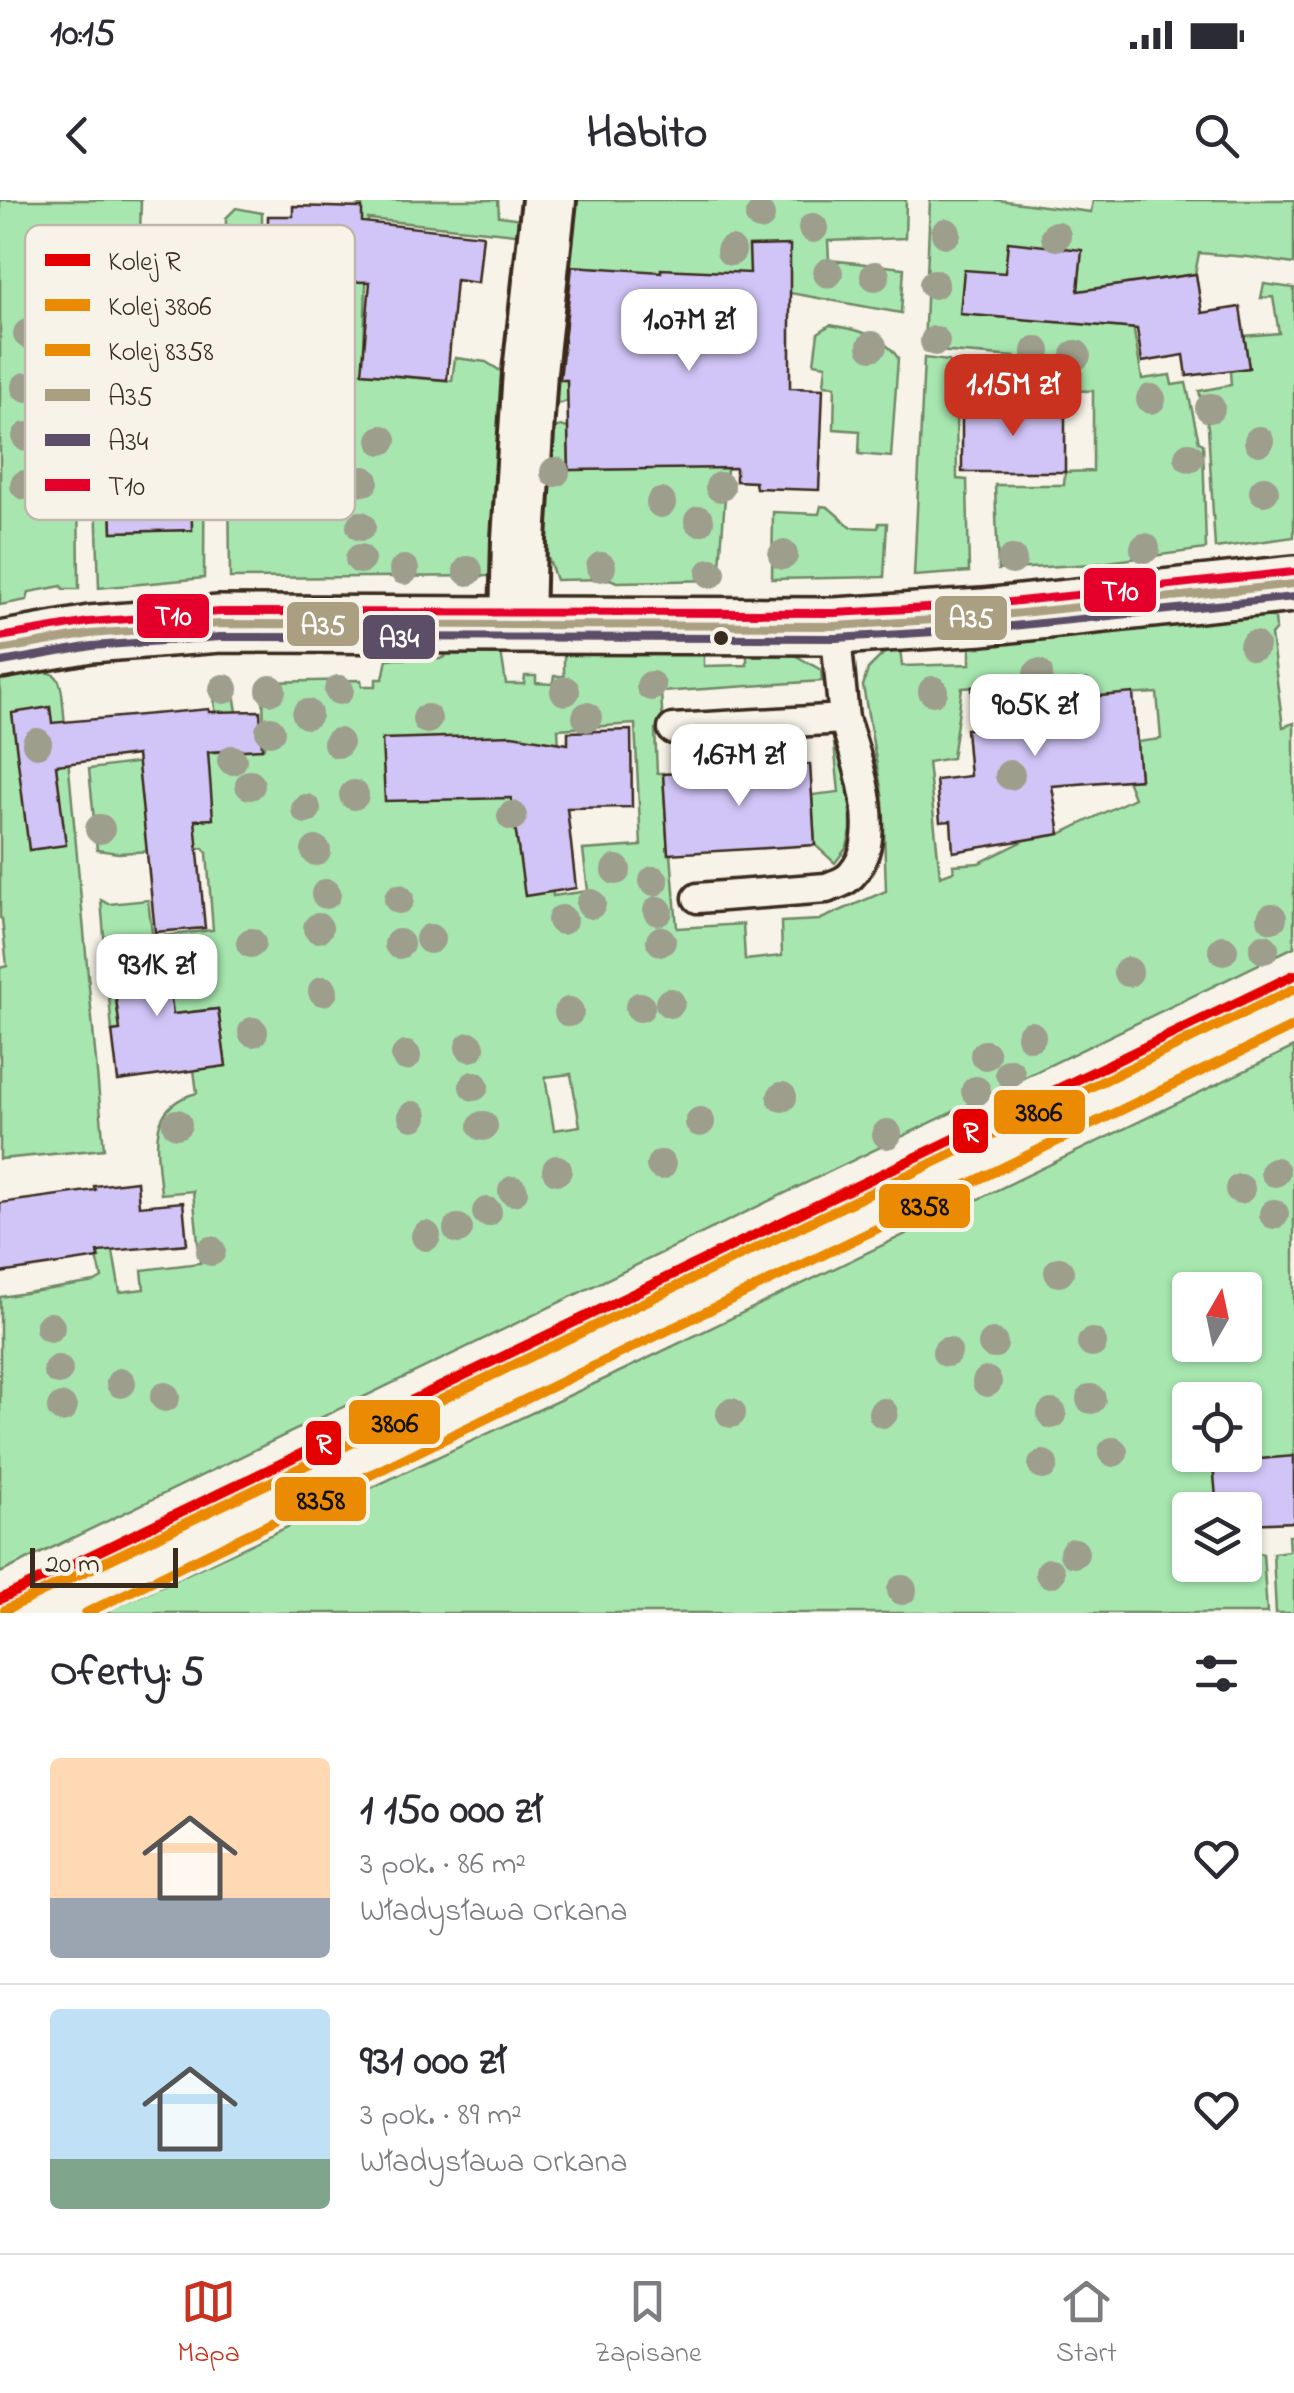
<!DOCTYPE html>
<html lang="pl">
<meta charset="utf-8">
<style>
:root{--surface:#fff;--page:#f7f7f7;--text:#2b2b33;--muted:#7c7c81;--line:#e1e1e2;--accent:#c8321e}
body{margin:0;font-family:"Indie Flower",sans-serif;background:var(--page);color:var(--text);height:100vh;display:flex;flex-direction:column;font-size:38px;white-space:nowrap}
*{box-sizing:border-box;margin:0}
p{font-size:32px;color:var(--muted)}
.icon{flex:none;width:55px;height:55px;fill:none;stroke:currentColor;stroke-width:2;stroke-linecap:round;stroke-linejoin:round}
.map{position:relative;height:1413px;overflow:hidden}
.panel{display:flex;flex-direction:column;background:var(--surface);flex:1}
.panel>*{flex:none}
.needle{width:65px;rotate:9deg}
.buttons{position:absolute;left:1172px;top:1072px;display:grid;gap:20px}
.buttons a{display:grid;place-items:center;width:90px;height:90px;border-radius:10px;background:var(--surface);box-shadow:0 2px 8px #0004;font-size:50px}
.scale{position:absolute;left:30px;bottom:25px;width:148px;box-sizing:border-box;padding-left:10px;border:5px solid #3b2a1e;border-top:0;font-size:28px;line-height:35px;white-space:nowrap;color:#3b2a1e;-webkit-text-stroke:8px #f7f3e8;paint-order:stroke}
.price{position:absolute;translate:-50% -85px;padding:0 22px;border-radius:20px;background:#fff;color:#222;font-size:32px;line-height:65px;filter:drop-shadow(0 2px 5px #0008)}
.price::after{content:'';position:absolute;left:50%;top:60px;width:30px;height:22px;margin-left:-15px;background:inherit;clip-path:polygon(0 0,100% 0,50% 100%)}
.price.current{background:var(--accent);color:#fff}
ul{padding:0;list-style:none}
li{display:flex;align-items:center;gap:30px;height:250px;padding:0 50px}
li+li{border-top:2px solid var(--line)}
li span{display:grid;place-items:center;flex:none;width:280px;height:200px;border-radius:10px;color:#555}
li>.icon{margin-inline-start:auto}
span .icon{width:120px;height:120px;fill:#fffc;stroke-width:1}
li b{font-size:42px}
h2{display:flex;justify-content:space-between;align-items:center;height:120px;padding:0 50px;font-size:42px}
.status{display:flex;justify-content:space-between;align-items:center;height:70px;padding:0 50px;background:var(--surface);direction:ltr}
.status svg{height:28px;fill:currentColor}
header{display:flex;justify-content:space-between;align-items:center;height:130px;padding:0 50px;background:var(--surface);font-size:45px;font-weight:800}
.dock{display:flex;justify-content:space-around;align-items:center;height:140px;border-top:2px solid var(--line);background:var(--surface);font-size:28px;color:var(--muted)}
.dock a{display:grid;justify-items:center;gap:5px}
.dock .current{color:var(--accent)}
.map>svg:first-child{display:block}
.green{fill:#a7e7af;stroke:#718866;stroke-width:2.5;fill-rule:evenodd}
.building{fill:#d1c5f7;stroke:#3b2a1e;stroke-width:2.5}
.lines{fill:none;stroke-linecap:round;stroke-linejoin:round}
.lane-casing{stroke:#3b2a1e;stroke-width:35}
.street-casing{stroke:#3b2a1e;stroke-width:60}
.secondary-casing{stroke:#3b2a1e;stroke-width:62}
.lane{stroke:#f7f3e8;stroke-width:28}
.street{stroke:#f7f3e8;stroke-width:52}
.secondary{stroke:#f7f3e8;stroke-width:55}
.bus-1-casing{stroke:#f7f3e8;stroke-width:15}
.bus-2-casing{stroke:#f7f3e8;stroke-width:15}
.bus-3-casing{stroke:#f7f3e8;stroke-width:15}
.bus-1{stroke:#ab9f82;stroke-width:8}
.bus-2{stroke:#5c4e67;stroke-width:8}
.bus-3{stroke:#e4002b;stroke-width:8}
.rail-1-casing{stroke:#f7f3e8;stroke-width:18}
.rail-2-casing{stroke:#f7f3e8;stroke-width:18}
.rail-3-casing{stroke:#f7f3e8;stroke-width:18}
.rail-1{stroke:#e50000;stroke-width:10}
.rail-2{stroke:#eb8a03;stroke-width:10}
.rail-3{stroke:#eb8a03;stroke-width:10}
.tree{fill:#9e9e8d}
.bus-dot{fill:#3b2a1e;stroke:#f7f3e8;stroke-width:4}
.key{fill:#f7f3e8;stroke:#bfb7ab;stroke-width:2.5}
.key-label{font-size:28px;fill:#3b2a1e}
.line-badge{stroke:#f7f3e8;stroke-width:4}
.badge-label{font-size:28px;text-anchor:middle;font-weight:bold;fill:#fff}
.pale-badge-label{font-size:28px;text-anchor:middle;font-weight:bold;fill:#111}
</style>
<div class="status"><b>10:15</b><svg viewBox="0 0 49 12"><path d="M0 12V9h3v3zM5 12V6h3v6zM10 12V3h3v9zM15 12V0h3v12zM26 1h20v11H26zM47 4h2v5h-2z"/></svg></div>
<header><svg class="icon" aria-label="back" viewBox="0 0 24 24"><path d="M15 5l-7 7 7 7"/></svg>Habito<svg class="icon" aria-label="search" viewBox="0 0 24 24"><circle cx="10" cy="10" r="6"/><path d="M15 15l6 6"/></svg></header>
<div class="map">
<svg width="1294" height="1413" viewBox="0 0 1294 1413">
<rect width="100%" height="100%" fill="#f7f3e8"/>
<filter id="ink" filterUnits="userSpaceOnUse"><feTurbulence type="fractalNoise" baseFrequency=".01" numOctaves="2"/><feDisplacementMap in="SourceGraphic" scale="20" xChannelSelector="R" yChannelSelector="G"/><feConvolveMatrix kernelMatrix="1 2 1 2 8 2 1 2 1" color-interpolation-filters="sRGB"/></filter>
<g filter="url(#ink)">
<g class="green">
<polygon points="0,0 141,0 140,35 124,36 123,63 108,78 79,79 79,117 73,118 72,167 178,162 177,122 200,120 199,43 203,47 206,142 151,204 90,268 90,225 62,225 62,268 78,276 79,389 63,389 62,386 29,392 27,400 0,405"/>
<path d="M359,0H498L499,16L530,20L525,35L368,19L364,149L395,176L452,181L455,158L486,162L515,180L495,376L230,378L229,270L349,274L353,185L351,171C340,168 310,162 303,176C302,178 302,190 302,193L274,195L270,203V214H230L228,178L250,175L248,169L228,165L225,105L226,18L236,8L262,13V97H330L331,49L361,51L362,6L359,5Z"/>
<polygon points="561,0 906,0 905,38 828,41 829,60 904,68 901,113 790,93 789,87 740,88 719,380 617,382 610,379 556,380 549,360 538,345 546,231 561,226 568,228 569,270 681,268 679,172 600,174 605,111 600,111 603,68 560,66 551,179 581,181 574,198 562,203 544,205 543,186 552,59"/>
<polygon points="930,0 997,0 1091,12 1093,0 1294,0 1294,64 1248,57 1199,53 1195,74 1126,84 1142,179 1170,175 1172,185 1186,183 1199,242 1203,244 1206,349 1093,364 998,370 995,285 1064,285 1065,272 1093,271 1093,191 1014,189 1015,157 924,150"/>
<polygon points="1264,84 1294,88 1294,337 1215,348 1208,227 1199,191 1231,185 1230,171 1249,168 1244,136 1279,133 1273,97 1261,98"/>
<path d="M830,125C855,129 884,135 898,158L891,257L859,254L860,231L834,229L835,186L824,185L826,165L814,163L818,133Z"/>
<polygon points="205,156 204,378 99,388 96,298 111,298 112,332 192,330 190,219 166,218 166,199 188,172"/>
<polygon points="924,158 949,161 947,209 956,210 957,279 967,280 969,372 914,376"/>
<polygon points="821,306 828,307 851,327 878,328 879,323 887,323 884,377 772,379 773,312 819,314"/>
<path d="M1268,415L1275,419L1276,429L1271,435L1283,527L1294,523V747L0,1373V1097L95,1082L102,1078L94,1044L111,1040L120,1092L144,1089L142,1070L200,1063L193,991L161,994C158,952 144,906 197,893L194,870L226,866L218,809L186,813L187,820L112,831L101,700L109,704L148,700L153,740L169,787L163,736L213,730L207,653L203,648L118,653L97,650L89,569L218,552L213,480L232,479L237,512L262,549L264,548L263,482L361,480L362,486H376V479H383L387,459H440L445,457L446,451H501L506,484H524L525,476H536V483L553,484L554,476H564V452L704,453V466L747,465V453H791L821,470L822,481L661,492L663,528L655,529L657,573H663L668,654H671L677,728L743,724L745,760L782,756L781,722L819,720L886,691L883,600L863,486L868,469L888,449L900,448L902,466L970,464V444L1032,440ZM1087,480L1089,497L1157,493L1161,539L1137,542L1140,579L1127,580L1134,598L1060,634L1026,640L979,663L953,665L954,671L940,676L928,562L952,558L962,488ZM635,524L641,646L583,650L588,691L553,696L546,643L564,640L558,529ZM571,874L580,926L554,930L545,877Z"/>
<path d="M33,470C53,473 59,472 62,493L104,949L0,959V768L7,766L2,719L0,718V477Z"/>
<polygon points="834,543 844,555 851,611 851,631 847,647 835,663 815,645 812,595 839,592"/>
<path d="M1294,847V1256L1217,1310H1190V1365H1245V1341L1256,1340L1258,1353L1263,1354L1267,1413H103L609,1177ZM1190,1090H1245V1145H1190ZM1190,1200H1245V1255H1190Z"/>
<polygon points="1288,1336 1294,1336 1294,1413 1276,1413 1273,1353 1289,1351"/>
</g>
<g class="building">
<polygon points="293,6 362,8 362,22 483,35 478,83 456,80 447,180 362,173 370,82 267,80 268,16 293,16"/>
<polygon points="1008,42 1082,50 1078,91 1196,74 1202,113 1240,107 1249,168 1187,176 1184,155 1142,162 1137,129 960,114 964,70 1005,73"/>
<polygon points="790,45 790,188 823,189 819,290 756,288 755,282 736,281 736,268 569,270 567,180 560,180 572,66 661,72 661,69 750,73 749,46"/>
<polygon points="962,205 1065,207 1065,272 962,272"/>
<polygon points="190,236 192,330 112,332 109,239"/>
<polygon points="1087,480 1089,497 1133,493 1140,579 1052,586 1060,634 953,652 951,621 940,622 936,580 970,576 966,529 975,529 972,487"/>
<polygon points="50,507 52,523 209,509 209,512 260,511 262,549 208,552 213,619 195,620 205,728 155,732 137,555 56,565 66,645 29,650 12,513"/>
<polygon points="631,530 632,607 567,608 576,688 525,696 511,598 385,601 382,539 512,535 568,544 568,532"/>
<polygon points="810,564 815,645 668,654 663,574"/>
<polygon points="163,738 173,814 218,809 226,866 118,881 112,831 120,830 109,744"/>
<polygon points="137,981 139,1006 183,1002 187,1044 98,1052 99,1058 0,1073 0,1003 95,990 94,986"/>
<polygon points="1294,1256 1294,1322 1245,1324 1245,1310 1217,1310 1213,1263"/>
</g>
<g class="lines">
<g class="lane-casing">
<g id="lane">
<polyline points="673,529 844,519 835,426"/>
<path d="M698,698L826,688C837,684 846,682 853,673C885,636 857,559 844,519"/>
</g>
</g>
<g class="street-casing">
<polyline id="street" points="517,424 519,339 530,172 549,0"/>
</g>
<g class="secondary-casing">
<polyline id="secondary" points="0,450 90,434 220,424 835,426 983,417 1294,384"/>
</g>
<use href="#lane" class="lane"/>
<use href="#street" class="street"/>
<use href="#secondary" class="secondary"/>
<g class="bus-1-casing">
<polyline id="bus-1" points="0,450 90,434 220,424 835,426 983,417 1294,384"/>
</g>
<g class="bus-2-casing">
<polyline id="bus-2" points="2,462 92,446 220,437 836,438 984,429 1294,397"/>
</g>
<g class="bus-3-casing">
<polyline id="bus-3" points="0,437 89,422 220,412 835,413 982,405 1293,372"/>
</g>
<use href="#bus-1" class="bus-1"/>
<use href="#bus-2" class="bus-2"/>
<use href="#bus-3" class="bus-3"/>
<g class="rail-1-casing">
<polyline id="rail-1" points="0,1399 1294,775"/>
</g>
<g class="rail-2-casing">
<polyline id="rail-2" points="5,1410 1294,789"/>
</g>
<g class="rail-3-casing">
<polyline id="rail-3" points="86,1413 1294,826"/>
</g>
<use href="#rail-1" class="rail-1"/>
<use href="#rail-2" class="rail-2"/>
<use href="#rail-3" class="rail-3"/>
</g>
<g class="tree">
<circle cx="760" cy="16" r="15"/>
<circle cx="813" cy="28" r="15"/>
<circle cx="946" cy="33" r="15"/>
<circle cx="1056" cy="36" r="15"/>
<circle cx="731" cy="51" r="15"/>
<circle cx="828" cy="73" r="15"/>
<circle cx="875" cy="76" r="15"/>
<circle cx="934" cy="84" r="15"/>
<circle cx="28" cy="134" r="15"/>
<circle cx="935" cy="141" r="15"/>
<circle cx="872" cy="146" r="15"/>
<circle cx="1036" cy="151" r="15"/>
<circle cx="1076" cy="155" r="15"/>
<circle cx="26" cy="187" r="15"/>
<circle cx="1151" cy="199" r="15"/>
<circle cx="1210" cy="208" r="15"/>
<circle cx="27" cy="237" r="15"/>
<circle cx="382" cy="240" r="15"/>
<circle cx="1259" cy="241" r="15"/>
<circle cx="1189" cy="257" r="15"/>
<circle cx="555" cy="272" r="15"/>
<circle cx="364" cy="281" r="15"/>
<circle cx="25" cy="285" r="15"/>
<circle cx="720" cy="287" r="15"/>
<circle cx="1264" cy="291" r="15"/>
<circle cx="661" cy="303" r="15"/>
<circle cx="699" cy="321" r="15"/>
<circle cx="361" cy="326" r="15"/>
<circle cx="1145" cy="348" r="15"/>
<circle cx="783" cy="355" r="15"/>
<circle cx="360" cy="359" r="15"/>
<circle cx="1012" cy="360" r="15"/>
<circle cx="601" cy="367" r="15"/>
<circle cx="404" cy="370" r="15"/>
<circle cx="468" cy="371" r="15"/>
<circle cx="711" cy="373" r="15"/>
<circle cx="1254" cy="446" r="15"/>
<circle cx="1038" cy="474" r="15"/>
<circle cx="651" cy="486" r="15"/>
<circle cx="224" cy="489" r="15"/>
<circle cx="271" cy="490" r="15"/>
<circle cx="339" cy="490" r="15"/>
<circle cx="565" cy="491" r="15"/>
<circle cx="933" cy="491" r="15"/>
<circle cx="307" cy="514" r="15"/>
<circle cx="587" cy="517" r="15"/>
<circle cx="427" cy="519" r="15"/>
<circle cx="270" cy="531" r="15"/>
<circle cx="37" cy="543" r="15"/>
<circle cx="338" cy="543" r="15"/>
<circle cx="232" cy="560" r="15"/>
<circle cx="1010" cy="575" r="15"/>
<circle cx="250" cy="585" r="15"/>
<circle cx="354" cy="595" r="15"/>
<circle cx="306" cy="609" r="15"/>
<circle cx="512" cy="616" r="15"/>
<circle cx="100" cy="629" r="15"/>
<circle cx="316" cy="651" r="15"/>
<circle cx="616" cy="670" r="15"/>
<circle cx="654" cy="681" r="15"/>
<circle cx="326" cy="694" r="15"/>
<circle cx="399" cy="699" r="15"/>
<circle cx="591" cy="704" r="15"/>
<circle cx="658" cy="711" r="15"/>
<circle cx="1272" cy="718" r="15"/>
<circle cx="562" cy="720" r="15"/>
<circle cx="318" cy="728" r="15"/>
<circle cx="430" cy="739" r="15"/>
<circle cx="661" cy="741" r="15"/>
<circle cx="251" cy="743" r="15"/>
<circle cx="399" cy="744" r="15"/>
<circle cx="1264" cy="749" r="15"/>
<circle cx="1223" cy="750" r="15"/>
<circle cx="1128" cy="772" r="15"/>
<circle cx="323" cy="791" r="15"/>
<circle cx="670" cy="803" r="15"/>
<circle cx="640" cy="807" r="15"/>
<circle cx="569" cy="812" r="15"/>
<circle cx="253" cy="832" r="15"/>
<circle cx="1031" cy="836" r="15"/>
<circle cx="470" cy="847" r="15"/>
<circle cx="985" cy="855" r="15"/>
<circle cx="406" cy="856" r="15"/>
<circle cx="1010" cy="873" r="15"/>
<circle cx="474" cy="886" r="15"/>
<circle cx="976" cy="891" r="15"/>
<circle cx="782" cy="897" r="15"/>
<circle cx="413" cy="916" r="15"/>
<circle cx="700" cy="922" r="15"/>
<circle cx="177" cy="924" r="15"/>
<circle cx="483" cy="926" r="15"/>
<circle cx="887" cy="934" r="15"/>
<circle cx="661" cy="965" r="15"/>
<circle cx="557" cy="970" r="15"/>
<circle cx="1275" cy="972" r="15"/>
<circle cx="1240" cy="989" r="15"/>
<circle cx="513" cy="991" r="15"/>
<circle cx="487" cy="1012" r="15"/>
<circle cx="1274" cy="1014" r="15"/>
<circle cx="458" cy="1029" r="15"/>
<circle cx="426" cy="1036" r="15"/>
<circle cx="211" cy="1051" r="15"/>
<circle cx="1059" cy="1072" r="15"/>
<circle cx="50" cy="1127" r="15"/>
<circle cx="1092" cy="1143" r="15"/>
<circle cx="993" cy="1144" r="15"/>
<circle cx="947" cy="1152" r="15"/>
<circle cx="58" cy="1170" r="15"/>
<circle cx="987" cy="1182" r="15"/>
<circle cx="121" cy="1183" r="15"/>
<circle cx="165" cy="1197" r="15"/>
<circle cx="1091" cy="1199" r="15"/>
<circle cx="62" cy="1208" r="15"/>
<circle cx="731" cy="1213" r="15"/>
<circle cx="883" cy="1213" r="15"/>
<circle cx="1052" cy="1214" r="15"/>
<circle cx="1113" cy="1252" r="15"/>
<circle cx="1043" cy="1265" r="15"/>
<circle cx="1074" cy="1353" r="15"/>
<circle cx="1050" cy="1373" r="15"/>
<circle cx="902" cy="1390" r="15"/>
</g>
</g>
<circle class="bus-dot" cx="721" cy="438" r="9"/>
<rect x="25" y="25" width="330" height="295" rx="15" class="key"/>
<rect x="45" y="54" width="45" height="12" fill="#e50000"/>
<rect x="45" y="99" width="45" height="12" fill="#eb8a03"/>
<rect x="45" y="144" width="45" height="12" fill="#eb8a03"/>
<rect x="45" y="189" width="45" height="12" fill="#ab9f82"/>
<rect x="45" y="234" width="45" height="12" fill="#5c4e67"/>
<rect x="45" y="279" width="45" height="12" fill="#e4002b"/>
<g class="key-label">
<text x="108" y="70">Kolej R</text>
<text x="108" y="115">Kolej 3806</text>
<text x="108" y="160">Kolej 8358</text>
<text x="108" y="205">A35</text>
<text x="108" y="250">A34</text>
<text x="108" y="295">T10</text>
</g>
<g class="line-badge">
<rect x="1082" y="366" width="76" height="48" rx="10" fill="#e4002b"/>
<rect x="135" y="392" width="76" height="48" rx="10" fill="#e4002b"/>
<rect x="933" y="394" width="76" height="48" rx="10" fill="#ab9f82"/>
<rect x="285" y="400" width="76" height="48" rx="10" fill="#ab9f82"/>
<rect x="361" y="413" width="76" height="48" rx="10" fill="#5c4e67"/>
<rect x="992" y="888" width="95" height="48" rx="10" fill="#eb8a03"/>
<rect x="951" y="907" width="39" height="48" rx="10" fill="#e50000"/>
<rect x="877" y="982" width="95" height="48" rx="10" fill="#eb8a03"/>
<rect x="347" y="1198" width="95" height="48" rx="10" fill="#eb8a03"/>
<rect x="304" y="1219" width="39" height="48" rx="10" fill="#e50000"/>
<rect x="273" y="1275" width="95" height="48" rx="10" fill="#eb8a03"/>
</g>
<g class="badge-label">
<text x="1120" y="400">T10</text>
<text x="173" y="425">T10</text>
<text x="971" y="427">A35</text>
<text x="323" y="434">A35</text>
<text x="399" y="447">A34</text>
<text x="971" y="941">R</text>
<text x="324" y="1253">R</text>
</g>
<g class="pale-badge-label">
<text x="1039" y="921">3806</text>
<text x="925" y="1015">8358</text>
<text x="395" y="1232">3806</text>
<text x="321" y="1309">8358</text>
</g>
</svg>
<div class="buttons">
<a><svg class="needle" viewBox="-14 -14 28 28"><path d="M0-13l5 13h-10z" fill="#e53935"/><path d="M0 13l5-13h-10z" fill="#7c7c81"/></svg></a>
<a><svg class="icon" aria-label="locate" viewBox="0 0 24 24"><circle cx="12" cy="12" r="6"/><path d="M12 2v4M12 18v4M2 12h4M18 12h4"/></svg></a>
<a><svg class="icon" aria-label="layers" viewBox="0 0 24 24"><path d="M12 4l9 5-9 5-9-5zM3 14l9 5 9-5"/></svg></a>
</div>
<div class="scale">20 m</div>
<b class="price" style="left:689px;top:174px">1.07M zł</b>
<b class="price current" style="left:1013px;top:239px">1.15M zł</b>
<b class="price" style="left:1035px;top:559px">905K zł</b>
<b class="price" style="left:739px;top:609px">1.67M zł</b>
<b class="price" style="left:157px;top:819px">931K zł</b>
</div>
<section class="panel">
<h2>Oferty: 5<svg class="icon" aria-label="filters" viewBox="0 0 24 24"><path d="M4 7h16M4 17h16"/><circle cx="9" cy="7" r="2"/><circle cx="15" cy="17" r="2"/></svg></h2>
<ul>
<li><span style="background:linear-gradient(#ffd9b3 70%,#9aa5b1 0)"><svg class="icon" aria-label="home" viewBox="0 0 24 24"><path d="M3 11l9-7 9 7M6 9v11h12V9"/></svg></span><div><b>1 150 000 zł</b><p>3 pok. · 86 m²</p><p>Władysława Orkana</p></div><svg class="icon" aria-label="heart" viewBox="0 0 24 24"><path d="M12 20l-8-8c-3-5 5-10 8-4 3-6 11-1 8 4z"/></svg></li>
<li><span style="background:linear-gradient(#bfe0f5 75%,#7fa58c 0)"><svg class="icon" aria-label="home" viewBox="0 0 24 24"><path d="M3 11l9-7 9 7M6 9v11h12V9"/></svg></span><div><b>931 000 zł</b><p>3 pok. · 89 m²</p><p>Władysława Orkana</p></div><svg class="icon" aria-label="heart" viewBox="0 0 24 24"><path d="M12 20l-8-8c-3-5 5-10 8-4 3-6 11-1 8 4z"/></svg></li>
</ul>
</section>
<nav class="dock">
<a class="current"><svg class="icon" aria-label="map" viewBox="0 0 24 24"><path d="M3 6l6-2 6 2 6-2v14l-6 2-6-2-6 2zM9 4v14M15 6v14"/></svg>Mapa</a>
<a><svg class="icon" aria-label="saved" viewBox="0 0 24 24"><path d="M7 4h10v16l-5-4-5 4z"/></svg>Zapisane</a>
<a><svg class="icon" aria-label="home" viewBox="0 0 24 24"><path d="M3 11l9-7 9 7M6 9v11h12V9"/></svg>Start</a>
</nav>
